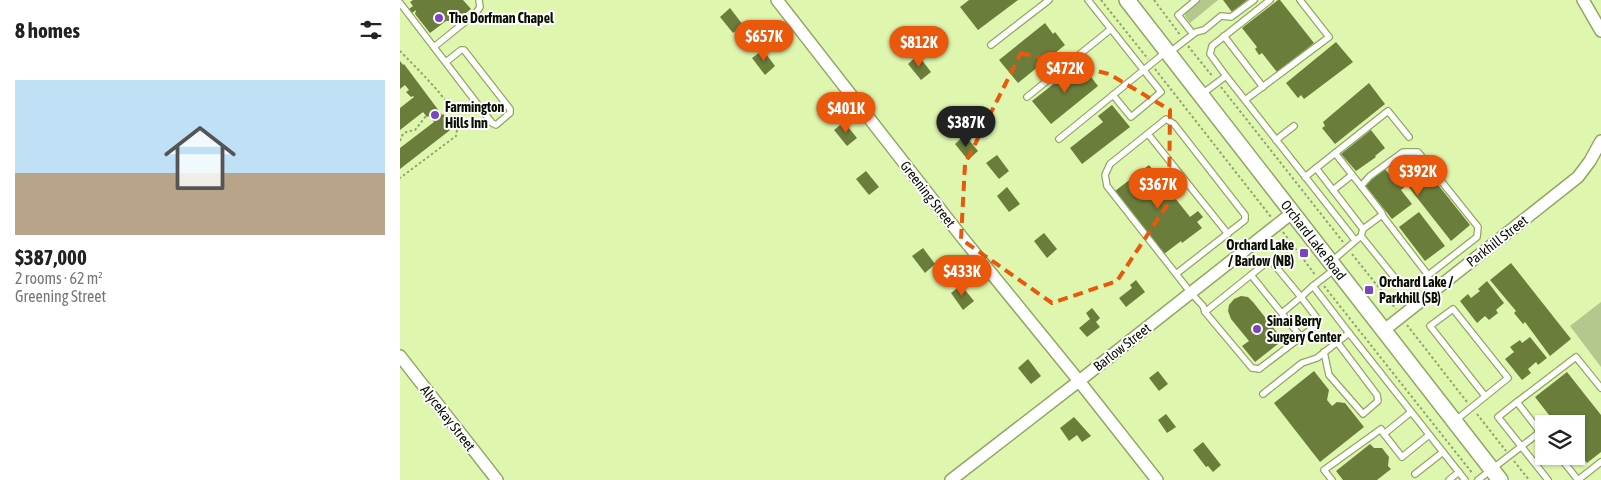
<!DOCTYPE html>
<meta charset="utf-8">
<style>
:root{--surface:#fff;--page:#f2f2f2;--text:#222;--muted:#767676;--line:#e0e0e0;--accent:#ea580c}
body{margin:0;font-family:"Asap Condensed",sans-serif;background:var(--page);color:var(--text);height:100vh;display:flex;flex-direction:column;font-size:19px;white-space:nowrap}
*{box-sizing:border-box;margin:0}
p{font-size:16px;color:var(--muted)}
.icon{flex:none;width:28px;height:28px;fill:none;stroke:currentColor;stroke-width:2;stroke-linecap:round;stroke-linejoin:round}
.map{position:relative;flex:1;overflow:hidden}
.panel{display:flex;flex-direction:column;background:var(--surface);width:400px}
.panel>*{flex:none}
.buttons{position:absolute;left:1135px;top:415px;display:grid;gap:10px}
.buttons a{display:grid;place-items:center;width:50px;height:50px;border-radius:0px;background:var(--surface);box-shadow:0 1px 4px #0004;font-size:25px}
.price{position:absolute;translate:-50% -42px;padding:0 11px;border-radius:18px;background:var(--accent);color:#fff;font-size:16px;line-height:32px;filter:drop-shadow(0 1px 2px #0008)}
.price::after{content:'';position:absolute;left:50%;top:30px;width:15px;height:11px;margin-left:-8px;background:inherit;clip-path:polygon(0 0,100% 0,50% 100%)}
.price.active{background:#222;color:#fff}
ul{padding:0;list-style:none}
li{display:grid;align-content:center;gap:10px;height:265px;padding:0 15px}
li+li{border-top:1px solid var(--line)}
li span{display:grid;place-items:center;height:155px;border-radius:0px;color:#555}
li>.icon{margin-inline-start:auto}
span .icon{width:90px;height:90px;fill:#fffc;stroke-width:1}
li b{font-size:21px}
h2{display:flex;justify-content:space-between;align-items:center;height:60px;padding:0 15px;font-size:21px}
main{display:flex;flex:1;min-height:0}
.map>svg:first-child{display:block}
.green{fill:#b4c78d}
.building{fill:#6a7d3b}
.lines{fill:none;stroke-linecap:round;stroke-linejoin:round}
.lane-casing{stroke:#92a663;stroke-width:8}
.street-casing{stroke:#92a663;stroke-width:14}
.secondary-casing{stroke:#92a663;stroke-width:18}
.path{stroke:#91a26f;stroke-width:2;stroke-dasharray:2.5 2.5;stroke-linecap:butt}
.lane{stroke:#fff;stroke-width:5.5}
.street{stroke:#fff;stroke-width:11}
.secondary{stroke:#fff;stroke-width:15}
.marked{fill:none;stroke:#e8590c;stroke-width:4;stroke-dasharray:10 6;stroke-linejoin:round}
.poi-dot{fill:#7d45bb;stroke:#fff;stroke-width:2}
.labels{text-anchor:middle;stroke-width:4;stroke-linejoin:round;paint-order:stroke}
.poi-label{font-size:14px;font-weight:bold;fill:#0a1000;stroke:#fff;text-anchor:start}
.street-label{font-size:14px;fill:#0a1000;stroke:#fff}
</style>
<main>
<section class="panel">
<h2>8 homes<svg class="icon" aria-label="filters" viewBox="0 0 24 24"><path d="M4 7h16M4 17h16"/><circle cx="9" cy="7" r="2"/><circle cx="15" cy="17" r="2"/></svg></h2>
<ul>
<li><span style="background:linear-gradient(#bfe0f5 60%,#b9a48a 0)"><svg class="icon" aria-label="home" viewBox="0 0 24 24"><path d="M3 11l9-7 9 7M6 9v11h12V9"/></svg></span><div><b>$387,000</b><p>2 rooms · 62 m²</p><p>Greening Street</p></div></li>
</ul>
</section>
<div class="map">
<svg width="1201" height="480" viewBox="0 0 1201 480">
<rect width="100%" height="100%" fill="#dff6af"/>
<g class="green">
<polygon points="801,0 818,0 790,23 785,16 785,12"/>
<polygon points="1201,302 1201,367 1170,326"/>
</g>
<g class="building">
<polygon points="13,0 63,0 71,9 52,24 50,21 46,21 30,33 15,14 16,10 12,13 9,9 13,6 10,2"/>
<polygon points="569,0 618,0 578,30 560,7"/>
<polygon points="823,0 847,0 832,12"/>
<polygon points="878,0 880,0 914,43 877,72 862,53 859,55 855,49 857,47 842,28"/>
<polygon points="330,8 343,25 333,33 320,17"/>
<polygon points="645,23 653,34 655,32 665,45 618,83 599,60"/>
<polygon points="936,42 953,62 904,99 901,95 898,98 886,83"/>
<polygon points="363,50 375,66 365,75 352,58"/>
<polygon points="518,55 531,72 521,80 508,64"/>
<polygon points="0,61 3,65 4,64 42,115 43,114 54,127 0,169 0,148 34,122 29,116 27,117 23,112 0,130 0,108 14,97 13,96 11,97 6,92 9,90 5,85 0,89"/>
<polygon points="680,63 698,86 651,124 632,101"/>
<polygon points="969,83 985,104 935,144 922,128 925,126 923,122"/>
<polygon points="712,105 730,127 682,164 670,148 703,122 698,116"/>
<polygon points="573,110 578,118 552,138 542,124 552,116 557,122"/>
<polygon points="444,122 457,138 447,146 434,130"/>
<polygon points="971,130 985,148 975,156 976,157 956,171 941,154"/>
<polygon points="565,135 578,151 568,160 555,144"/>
<polygon points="597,155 609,171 599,179 586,163"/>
<polygon points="1016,157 1070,225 1051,241 1007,185 1001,190 1012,204 992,219 965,185 985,169 996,183 1002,179 996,172"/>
<polygon points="749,165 790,217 798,211 803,217 797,222 802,228 782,243 781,241 764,254 715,191"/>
<polygon points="466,171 479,187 469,195 456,179"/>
<polygon points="607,187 620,204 609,212 597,196"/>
<polygon points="1019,212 1045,246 1025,261 999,227"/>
<polygon points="644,233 657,249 647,258 634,241"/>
<polygon points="523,248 535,264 525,273 512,256"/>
<polygon points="1111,263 1171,339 1150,356 1125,322 1123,324 1114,313 1116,311 1090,280"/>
<polygon points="736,280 745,292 726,307 719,298 732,288 730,285"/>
<polygon points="1087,281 1104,303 1096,310 1098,313 1089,320 1085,316 1077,323 1060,301 1068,294 1071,298 1080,291 1078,289"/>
<polygon points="561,285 574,301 563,310 551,293"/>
<polygon points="841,296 848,297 853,302 883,340 855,362 842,346 849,341 831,319 828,311 829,305 834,299"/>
<polygon points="692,308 700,318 696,322 700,327 687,337 679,328 690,319 686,313"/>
<polygon points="1130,337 1147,358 1138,365 1136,362 1128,369 1131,373 1122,380 1105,359 1114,352 1110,347 1120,340 1122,343"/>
<polygon points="628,359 641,376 631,384 618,368"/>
<polygon points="758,371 768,384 759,391 749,378"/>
<polygon points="914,371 929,390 927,400 932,406 937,402 945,403 964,427 920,462 874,403"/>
<polygon points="1167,372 1201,415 1201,452 1187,463 1176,450 1176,424 1156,424 1135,397"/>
<polygon points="766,414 776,427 767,433 758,420"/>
<polygon points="674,417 691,436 682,442 677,435 669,441 660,428"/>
<polygon points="803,442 821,465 813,472 808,466 806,467 793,450"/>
<polygon points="970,444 974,448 982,448 989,457 988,466 991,469 977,480 943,480 936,471"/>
</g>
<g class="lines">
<g class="lane-casing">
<g id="lane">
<polyline points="688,0 711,29"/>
<polyline points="0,3 92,123 96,125 110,113 110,109 64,50 61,50 46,62"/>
<polyline points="793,34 778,15 796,0"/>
<polyline points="824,36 863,87"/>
<polyline points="591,45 649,0"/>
<polyline points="34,47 76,13 80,7 79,0"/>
<polyline points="770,52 796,32 804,30 821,16 831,17 854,0"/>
<polyline points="826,76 810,54 812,46 870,0"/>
<polyline points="802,94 826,76 955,240"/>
<polyline points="627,97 711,29 761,92 731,117 713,95"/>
<polyline points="845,100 929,37 900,0"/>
<polyline points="748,134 828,234"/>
<polyline points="659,139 767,51"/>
<polyline points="876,140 894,126"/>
<polyline points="935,153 961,186"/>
<polyline points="916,168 963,229"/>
<polyline points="905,177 988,111 1009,137"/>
<polyline points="933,190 952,175"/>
<polyline points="982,215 1028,275"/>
<polyline points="932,261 961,236 999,283 1008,285 1022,280 1077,237 1078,227 1018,152 1003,152 970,176 961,186 982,213 982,215 963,229 961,236"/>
<polyline points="776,274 845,220 845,215 774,124 766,119 710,164 705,175 707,186 791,293 803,306 805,312 867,262 872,262 901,297 913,286"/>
<polyline points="851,275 901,337"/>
<polyline points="805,312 852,368 859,369 918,324 916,317 901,297 883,312"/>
<polyline points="949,333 1065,480"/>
<polyline points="924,352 929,375 963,414 978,401 977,395 937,342"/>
<polyline points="863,394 902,363 917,358 949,333 913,286 935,269"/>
<polyline points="1117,402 1098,417 1148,480"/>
<polyline points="1056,420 1108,378 1053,309 1030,326 1085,396"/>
<polyline points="1140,432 1117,402 1176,357 1201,388"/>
<polyline points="984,434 1002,457 1029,435"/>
<polyline points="1159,456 1178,480 1201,462"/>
<polyline points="1015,474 1043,452"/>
<polyline points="932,480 924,470 981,429 984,434 1011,412"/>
<polyline points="1049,480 1059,472"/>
<polyline points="1078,480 1140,432 1144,437"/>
</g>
</g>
<g class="street-casing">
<g id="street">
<polyline points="377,0 561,236 679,381 757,480"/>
<polyline points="1183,0 1201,31"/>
<polyline points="983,331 1178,177 1190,161 1201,141"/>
<polyline points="0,356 97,480"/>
<polyline points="551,480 679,381 892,213"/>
</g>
</g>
<g class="secondary-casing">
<g id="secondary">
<path id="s1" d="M727,0L1100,480"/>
</g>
</g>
<g class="path">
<polyline points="701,0 748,59"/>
<polyline points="754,0 781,36"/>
<polyline points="788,46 813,77"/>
<path d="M0,51C14,66 55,104 58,124C58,128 56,133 56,136L0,178"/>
<polyline points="755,69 871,217"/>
<polyline points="821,87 943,242"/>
<path d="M0,141C3,131 6,132 15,130L26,116"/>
<polyline points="883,232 916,276"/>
<polyline points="952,254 996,309"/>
<polyline points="924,286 1073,474"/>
<polyline points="1007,325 1067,402"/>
<polyline points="1077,414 1106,451"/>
<polyline points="1114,461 1129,480"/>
</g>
<use href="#lane" class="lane"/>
<use href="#street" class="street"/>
<use href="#secondary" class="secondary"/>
</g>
<path class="marked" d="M621,53L709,74L770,110L769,202L717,281L652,303L561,239L565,164Z"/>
<g class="poi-dot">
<circle cx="39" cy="18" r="5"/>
<circle cx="35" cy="115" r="5"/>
<rect x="899" y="248" width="10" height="10" rx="2.5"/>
<rect x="964" y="285" width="10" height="10" rx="2.5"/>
<circle cx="857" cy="329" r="5"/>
</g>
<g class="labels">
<g class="poi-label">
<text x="49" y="23">The Dorfman Chapel</text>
<text x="45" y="112">Farmington<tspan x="45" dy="16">Hills Inn</tspan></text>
<text x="894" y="250" text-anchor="end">Orchard Lake<tspan x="894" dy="16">/ Barlow (NB)</tspan></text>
<text x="979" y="287">Orchard Lake /<tspan x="979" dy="16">Parkhill (SB)</tspan></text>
<text x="867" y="326">Sinai Berry<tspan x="867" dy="16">Surgery Center</tspan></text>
</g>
<g class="street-label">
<text transform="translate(528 194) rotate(52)" y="5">Greening Street</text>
<text dy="5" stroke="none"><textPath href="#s1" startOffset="304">Orchard Lake Road</textPath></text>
<text transform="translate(1097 241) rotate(-38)" y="5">Parkhill Street</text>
<text transform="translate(722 347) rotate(-38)" y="5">Barlow Street</text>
<text transform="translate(48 418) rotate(52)" y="5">Alycekay Street</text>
</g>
</g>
</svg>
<div class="buttons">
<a><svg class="icon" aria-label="layers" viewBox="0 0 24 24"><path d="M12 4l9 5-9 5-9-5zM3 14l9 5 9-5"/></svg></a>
</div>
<b class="price" style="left:364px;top:62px">$657K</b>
<b class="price" style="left:519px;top:68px">$812K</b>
<b class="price" style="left:665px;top:94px">$472K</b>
<b class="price" style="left:446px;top:134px">$401K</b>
<b class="price active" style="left:566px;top:148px">$387K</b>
<b class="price" style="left:1018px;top:197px">$392K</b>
<b class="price" style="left:758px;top:210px">$367K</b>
<b class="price" style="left:562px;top:297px">$433K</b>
</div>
</main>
